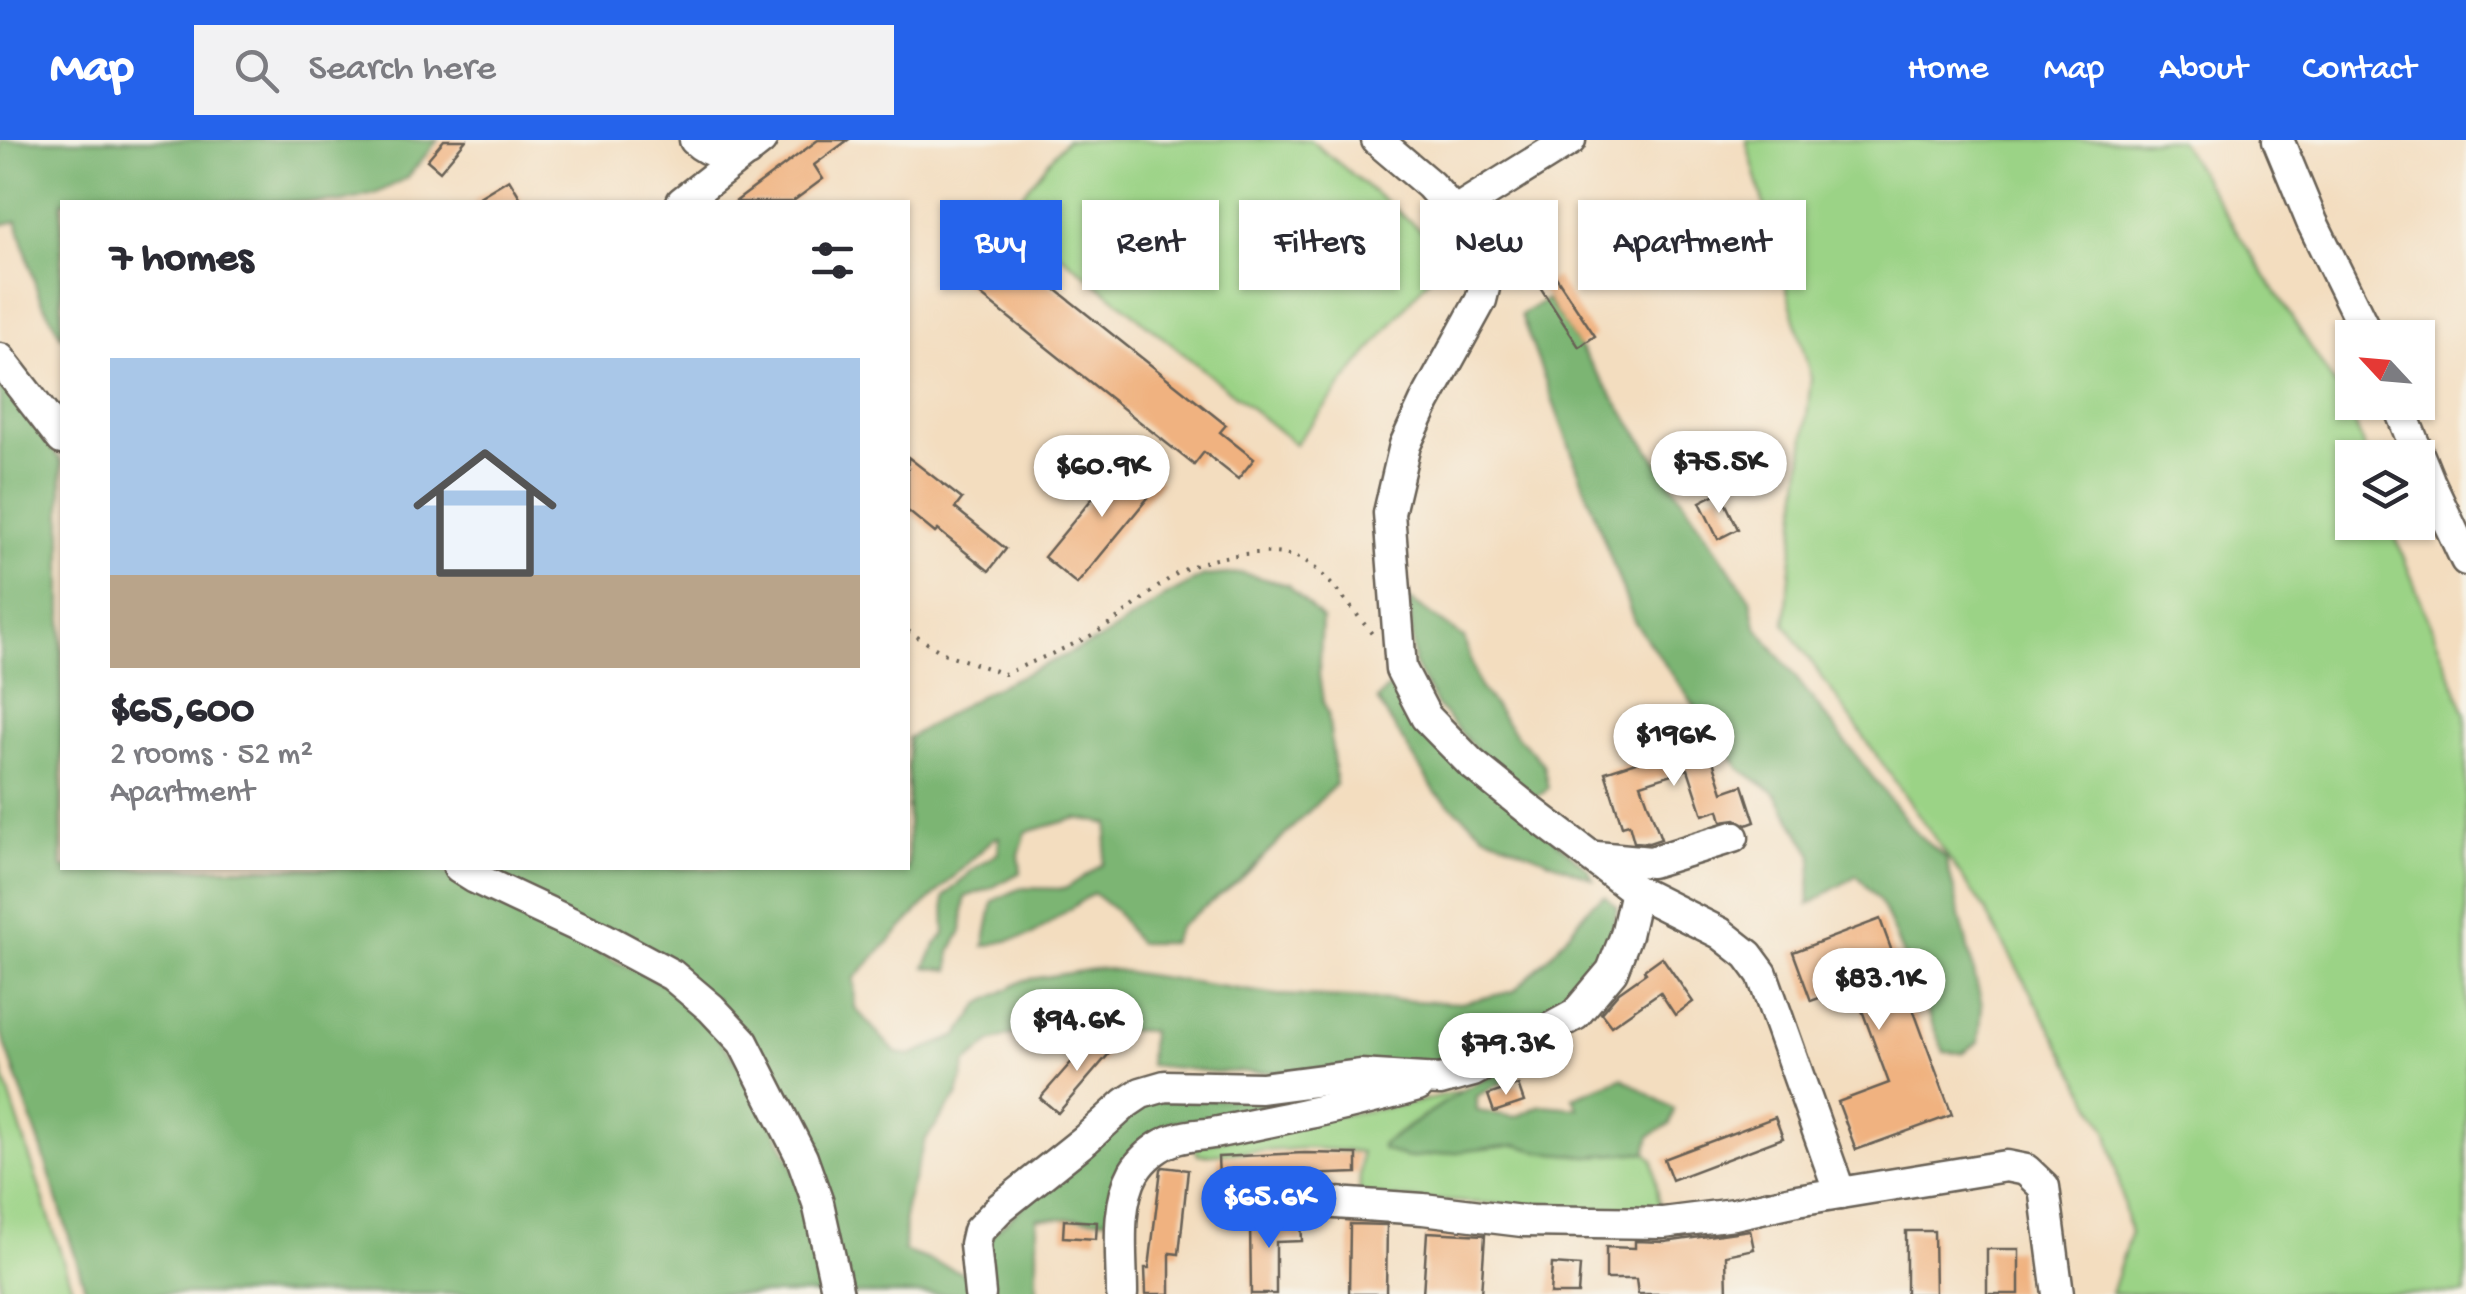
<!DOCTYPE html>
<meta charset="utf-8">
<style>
:root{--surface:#fff;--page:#f2f2f3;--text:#2b2b33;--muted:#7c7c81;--accent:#2563eb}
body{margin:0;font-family:"Gochi Hand",sans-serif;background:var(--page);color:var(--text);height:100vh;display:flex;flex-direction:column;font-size:38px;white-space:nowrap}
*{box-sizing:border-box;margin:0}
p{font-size:32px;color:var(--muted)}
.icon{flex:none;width:55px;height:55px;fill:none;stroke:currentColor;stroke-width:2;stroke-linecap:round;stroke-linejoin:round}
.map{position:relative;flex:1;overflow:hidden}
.details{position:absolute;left:60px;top:60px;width:850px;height:670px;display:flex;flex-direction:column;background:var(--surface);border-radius:0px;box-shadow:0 2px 8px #0004}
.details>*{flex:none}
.top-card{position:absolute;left:940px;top:60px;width:950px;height:90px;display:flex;gap:20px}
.needle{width:65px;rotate:296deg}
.fabs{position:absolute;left:2335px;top:180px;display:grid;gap:20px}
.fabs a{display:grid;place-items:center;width:100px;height:100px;border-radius:0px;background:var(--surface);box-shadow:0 2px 8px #0004;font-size:50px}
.price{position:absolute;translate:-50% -85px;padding:0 22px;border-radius:35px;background:#fff;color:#222;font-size:32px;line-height:65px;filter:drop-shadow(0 2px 5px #0008)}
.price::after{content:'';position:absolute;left:50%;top:60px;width:30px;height:22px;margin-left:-15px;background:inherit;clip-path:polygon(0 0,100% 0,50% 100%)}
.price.current{background:var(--accent);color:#fff}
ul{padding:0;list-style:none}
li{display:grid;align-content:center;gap:20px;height:530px;padding:0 50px}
li span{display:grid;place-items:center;height:310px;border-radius:0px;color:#555}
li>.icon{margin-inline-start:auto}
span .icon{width:180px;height:180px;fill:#fffc;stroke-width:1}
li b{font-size:42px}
h2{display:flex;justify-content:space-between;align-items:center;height:120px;padding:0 50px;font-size:42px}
.chip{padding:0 35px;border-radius:0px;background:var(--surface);box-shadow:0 2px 8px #0004;font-size:35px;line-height:90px}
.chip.current{background:var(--accent);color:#fff}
header{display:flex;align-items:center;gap:60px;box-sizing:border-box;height:140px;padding:0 50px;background:var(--accent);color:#fff}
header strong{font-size:48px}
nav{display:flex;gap:55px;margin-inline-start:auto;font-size:35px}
.search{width:700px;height:90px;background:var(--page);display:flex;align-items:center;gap:25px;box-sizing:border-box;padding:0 35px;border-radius:0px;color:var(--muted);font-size:38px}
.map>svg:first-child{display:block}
.green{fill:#9bd386;stroke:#5c7851;stroke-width:2.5}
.forest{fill:#7cb573;stroke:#4c6848;stroke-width:2.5}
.building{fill:#f0b280}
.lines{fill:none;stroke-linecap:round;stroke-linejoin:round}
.minor-casing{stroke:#676055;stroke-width:35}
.path{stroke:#676055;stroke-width:4;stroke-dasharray:2.5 8;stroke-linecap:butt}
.minor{stroke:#fff;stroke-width:30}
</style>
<header>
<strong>Map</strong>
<div class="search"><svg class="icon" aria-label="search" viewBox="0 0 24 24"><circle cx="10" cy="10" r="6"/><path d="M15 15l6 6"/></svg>Search here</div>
<nav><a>Home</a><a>Map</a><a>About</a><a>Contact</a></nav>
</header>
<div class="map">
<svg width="2466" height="1154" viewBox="0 0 2466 1154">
<rect width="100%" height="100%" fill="#f7f3e8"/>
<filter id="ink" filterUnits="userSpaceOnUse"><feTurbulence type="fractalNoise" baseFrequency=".01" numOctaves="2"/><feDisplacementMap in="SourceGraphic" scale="20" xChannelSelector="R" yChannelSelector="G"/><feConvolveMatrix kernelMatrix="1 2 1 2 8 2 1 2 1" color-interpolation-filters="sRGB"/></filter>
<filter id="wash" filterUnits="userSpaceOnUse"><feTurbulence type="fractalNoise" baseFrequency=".0048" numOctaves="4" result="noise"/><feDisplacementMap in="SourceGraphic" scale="40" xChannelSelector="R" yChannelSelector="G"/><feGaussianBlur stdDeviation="2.25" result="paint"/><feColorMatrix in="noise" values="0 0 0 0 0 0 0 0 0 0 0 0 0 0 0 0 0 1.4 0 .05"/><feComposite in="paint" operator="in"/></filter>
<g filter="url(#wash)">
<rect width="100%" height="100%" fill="#f3ddbf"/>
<g class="green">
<polygon points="1066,0 1310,0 1449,113 1295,304 1008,72"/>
<polygon points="1746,0 2179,0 2350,269 2367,317 2352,318 2352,382 2390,383 2466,574 2466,1154 2111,1154 2130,1094 2108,992 1985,770 1785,484 1811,238"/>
<polygon points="0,925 74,1154 0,1154"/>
<polygon points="1463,950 1382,1004 1406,1018 1516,1005 1542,1012 1588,1016 1646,1012 1653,1020 1661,1074 1359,1056 1361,1012 1308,1008 1198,1015 1194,1006 1333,976 1410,964"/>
</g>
<g class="forest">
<polygon points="0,0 438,0 407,38 375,54 342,62 62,62 62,198 38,154 17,81 0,85"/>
<polygon points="1547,159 1751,460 1756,486 1915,692 1946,718 1982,865 1979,902 1962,913 1944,912 1881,763 1857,735 1808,765 1813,715 1775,653 1740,629 1634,481 1521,175"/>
<polygon points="0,240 62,322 62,728 440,728 476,754 668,846 702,879 735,919 768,973 793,1026 826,1154 87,1154 42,1010 0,889"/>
<polygon points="1242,433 1288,445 1322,479 1319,535 1323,562 1328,573 1336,644 1239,741 1179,786 1171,803 1137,803 1116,771 1093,753 1032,795 984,806 993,761 1021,748 1065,749 1103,724 1109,684 1077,678 1026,692 1019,715 1021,732 991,748 965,757 962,791 950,812 950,830 925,827 937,803 945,794 944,757 972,730 998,713 999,697 993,699 919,770 854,839 855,868 896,913 910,915 958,896 980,864 1025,840 1101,828 1277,855 1461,863 1514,851 1551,815 1591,765 1605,756 1617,767 1607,827 1568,870 1463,927 1287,932 1214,932 1149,925 1151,891 1114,890 1095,865 991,902 966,923 958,955 925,1000 905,1067 904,1111 966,1134 972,1154 848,1154 749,892 479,728 908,728 908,598 989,550 1101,499 1166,456 1204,436"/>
<polygon points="1409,459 1464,498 1479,546 1513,591 1543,624 1548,648 1536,658 1477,611 1437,566 1414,524"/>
<polygon points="1389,547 1406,569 1588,729 1593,739 1485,694 1436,653 1377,560"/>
<polygon points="1498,932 1507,940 1477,956 1477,971 1516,977 1541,965 1578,968 1573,957 1622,938 1674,969 1670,984 1650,996 1646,1012 1588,1016 1542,1012 1516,1005 1406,1018 1382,1009 1382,1005 1463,950"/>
<polygon points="1348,955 1231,981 1181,981 1166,984 1151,995 1107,1079 1037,1078 1037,1154 991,1154 988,1119 991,1095 1034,1056 1053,1045 1146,961"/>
</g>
<g id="blocks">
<g class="building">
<polygon points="444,0 466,0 440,31 427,20"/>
<polygon points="818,0 848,0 814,25 823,39 792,62 735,62"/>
<polygon points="509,39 523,62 471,62"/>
<polygon points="985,93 1226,285 1220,292 1254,319 1238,339 1204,312 1194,325 953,133"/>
<polygon points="1556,137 1595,196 1579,207 1540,147"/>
<polygon points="1128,315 1161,342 1077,444 1044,417"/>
<polygon points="908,317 962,359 955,368 1006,409 989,431 938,390 935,393 908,371"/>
<polygon points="1720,352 1738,389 1718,399 1700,362"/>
<polygon points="1706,599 1723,652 1743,645 1755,682 1747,685 1736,679 1722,681 1719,670 1703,675 1688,629 1641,644 1661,699 1649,703 1634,702 1629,684 1622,686 1605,632"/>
<polygon points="1880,779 1952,975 1856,1010 1838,962 1889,943 1853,846 1811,861 1793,812"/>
<polygon points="1662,817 1693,862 1675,875 1660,852 1611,886 1601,873 1619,852 1646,833 1644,830"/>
<polygon points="1096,894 1113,909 1058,973 1040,958"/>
<polygon points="1518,945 1524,962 1494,972 1488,955"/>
<polygon points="1775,977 1783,998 1672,1040 1664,1019"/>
<polygon points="1305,1013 1357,1014 1357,1033 1219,1038 1218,1017"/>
<polygon points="1163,1027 1188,1030 1179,1114 1170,1113 1170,1154 1146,1154 1145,1128 1149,1128 1161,1029"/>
<polygon points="1064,1080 1097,1082 1096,1099 1063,1097"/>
<polygon points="1301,1080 1302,1101 1276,1102 1276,1154 1251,1154 1250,1081"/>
<polygon points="1350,1084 1387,1085 1386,1154 1349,1154"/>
<polygon points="1750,1090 1754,1109 1726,1115 1727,1154 1638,1154 1636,1139 1606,1139 1606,1107 1635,1108 1635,1101 1665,1102"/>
<polygon points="1906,1091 1934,1091 1935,1154 1906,1154"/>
<polygon points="1427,1092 1485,1095 1481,1154 1423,1154"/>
<rect x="1987" y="1109" width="32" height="45"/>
<polygon points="1552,1124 1580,1126 1578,1154 1550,1154"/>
</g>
</g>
</g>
<g filter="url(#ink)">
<use href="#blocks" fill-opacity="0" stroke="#676055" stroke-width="2.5"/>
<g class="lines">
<g class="minor-casing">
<g id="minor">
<path d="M695,0C711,15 726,14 747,12"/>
<polyline points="1377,0 1430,45 1454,72"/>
<polyline points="1570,0 1454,72 1482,138 1484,148 1481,160 1425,262 1405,305 1389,373 1401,529 1426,577 1471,623 1532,672 1636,751 1720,793 1748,815 1762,834 1840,1053"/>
<polyline points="2278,0 2312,82 2369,198"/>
<polyline points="682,62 761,0"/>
<polyline points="0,219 62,299"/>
<polyline points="2397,262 2429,341 2466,420"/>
<polyline points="1596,717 1651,722 1733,697"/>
<polyline points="459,728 475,738 603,798 672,835 711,868 743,902 802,1018 818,1063 838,1154"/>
<polyline points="1232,1056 1423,1069 1522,1081 1663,1083 1734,1074 1797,1060 2006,1026 2026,1030 2044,1047 2058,1154"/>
<polyline points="980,1154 975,1104 978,1091 1000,1068 1085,1000 1126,963 1141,953 1165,946 1261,948 1360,935 1440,940 1473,931 1575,875 1612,831 1626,795 1636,751"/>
<path d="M1122,1154C1122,1116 1115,1066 1134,1032C1143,1017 1159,1004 1176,999C1188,995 1201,995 1214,993C1282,979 1351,965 1418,946"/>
</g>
</g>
<path class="path" d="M908,491L943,513L1005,534C1033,521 1063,510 1090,496C1122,479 1148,452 1178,433C1206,416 1277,404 1305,421C1326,433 1357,475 1373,495"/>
<use href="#minor" class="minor"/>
</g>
</g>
</svg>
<div class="fabs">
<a><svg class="needle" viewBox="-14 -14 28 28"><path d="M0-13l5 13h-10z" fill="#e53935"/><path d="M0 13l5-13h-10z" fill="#7c7c81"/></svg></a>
<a><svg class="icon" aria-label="layers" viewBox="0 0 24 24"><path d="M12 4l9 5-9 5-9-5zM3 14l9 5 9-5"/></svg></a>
</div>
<b class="price" style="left:1719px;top:376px">$75.5K</b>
<b class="price" style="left:1102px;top:380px">$60.9K</b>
<b class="price" style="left:1674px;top:649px">$196K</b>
<b class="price" style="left:1879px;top:893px">$83.1K</b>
<b class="price" style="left:1077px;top:934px">$94.6K</b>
<b class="price" style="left:1506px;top:958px">$79.3K</b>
<b class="price current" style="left:1269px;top:1111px">$65.6K</b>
<div class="top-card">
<a class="chip current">Buy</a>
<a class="chip">Rent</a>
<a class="chip">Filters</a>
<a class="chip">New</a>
<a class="chip">Apartment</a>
</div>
<section class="details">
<h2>7 homes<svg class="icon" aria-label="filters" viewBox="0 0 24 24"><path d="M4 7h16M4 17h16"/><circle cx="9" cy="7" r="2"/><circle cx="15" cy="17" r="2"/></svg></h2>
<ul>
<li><span style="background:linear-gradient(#a9c7e8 70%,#b9a48a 0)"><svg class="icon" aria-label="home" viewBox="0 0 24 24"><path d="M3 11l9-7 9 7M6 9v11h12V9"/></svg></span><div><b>$65,600</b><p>2 rooms · 52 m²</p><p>Apartment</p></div></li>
</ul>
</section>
</div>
